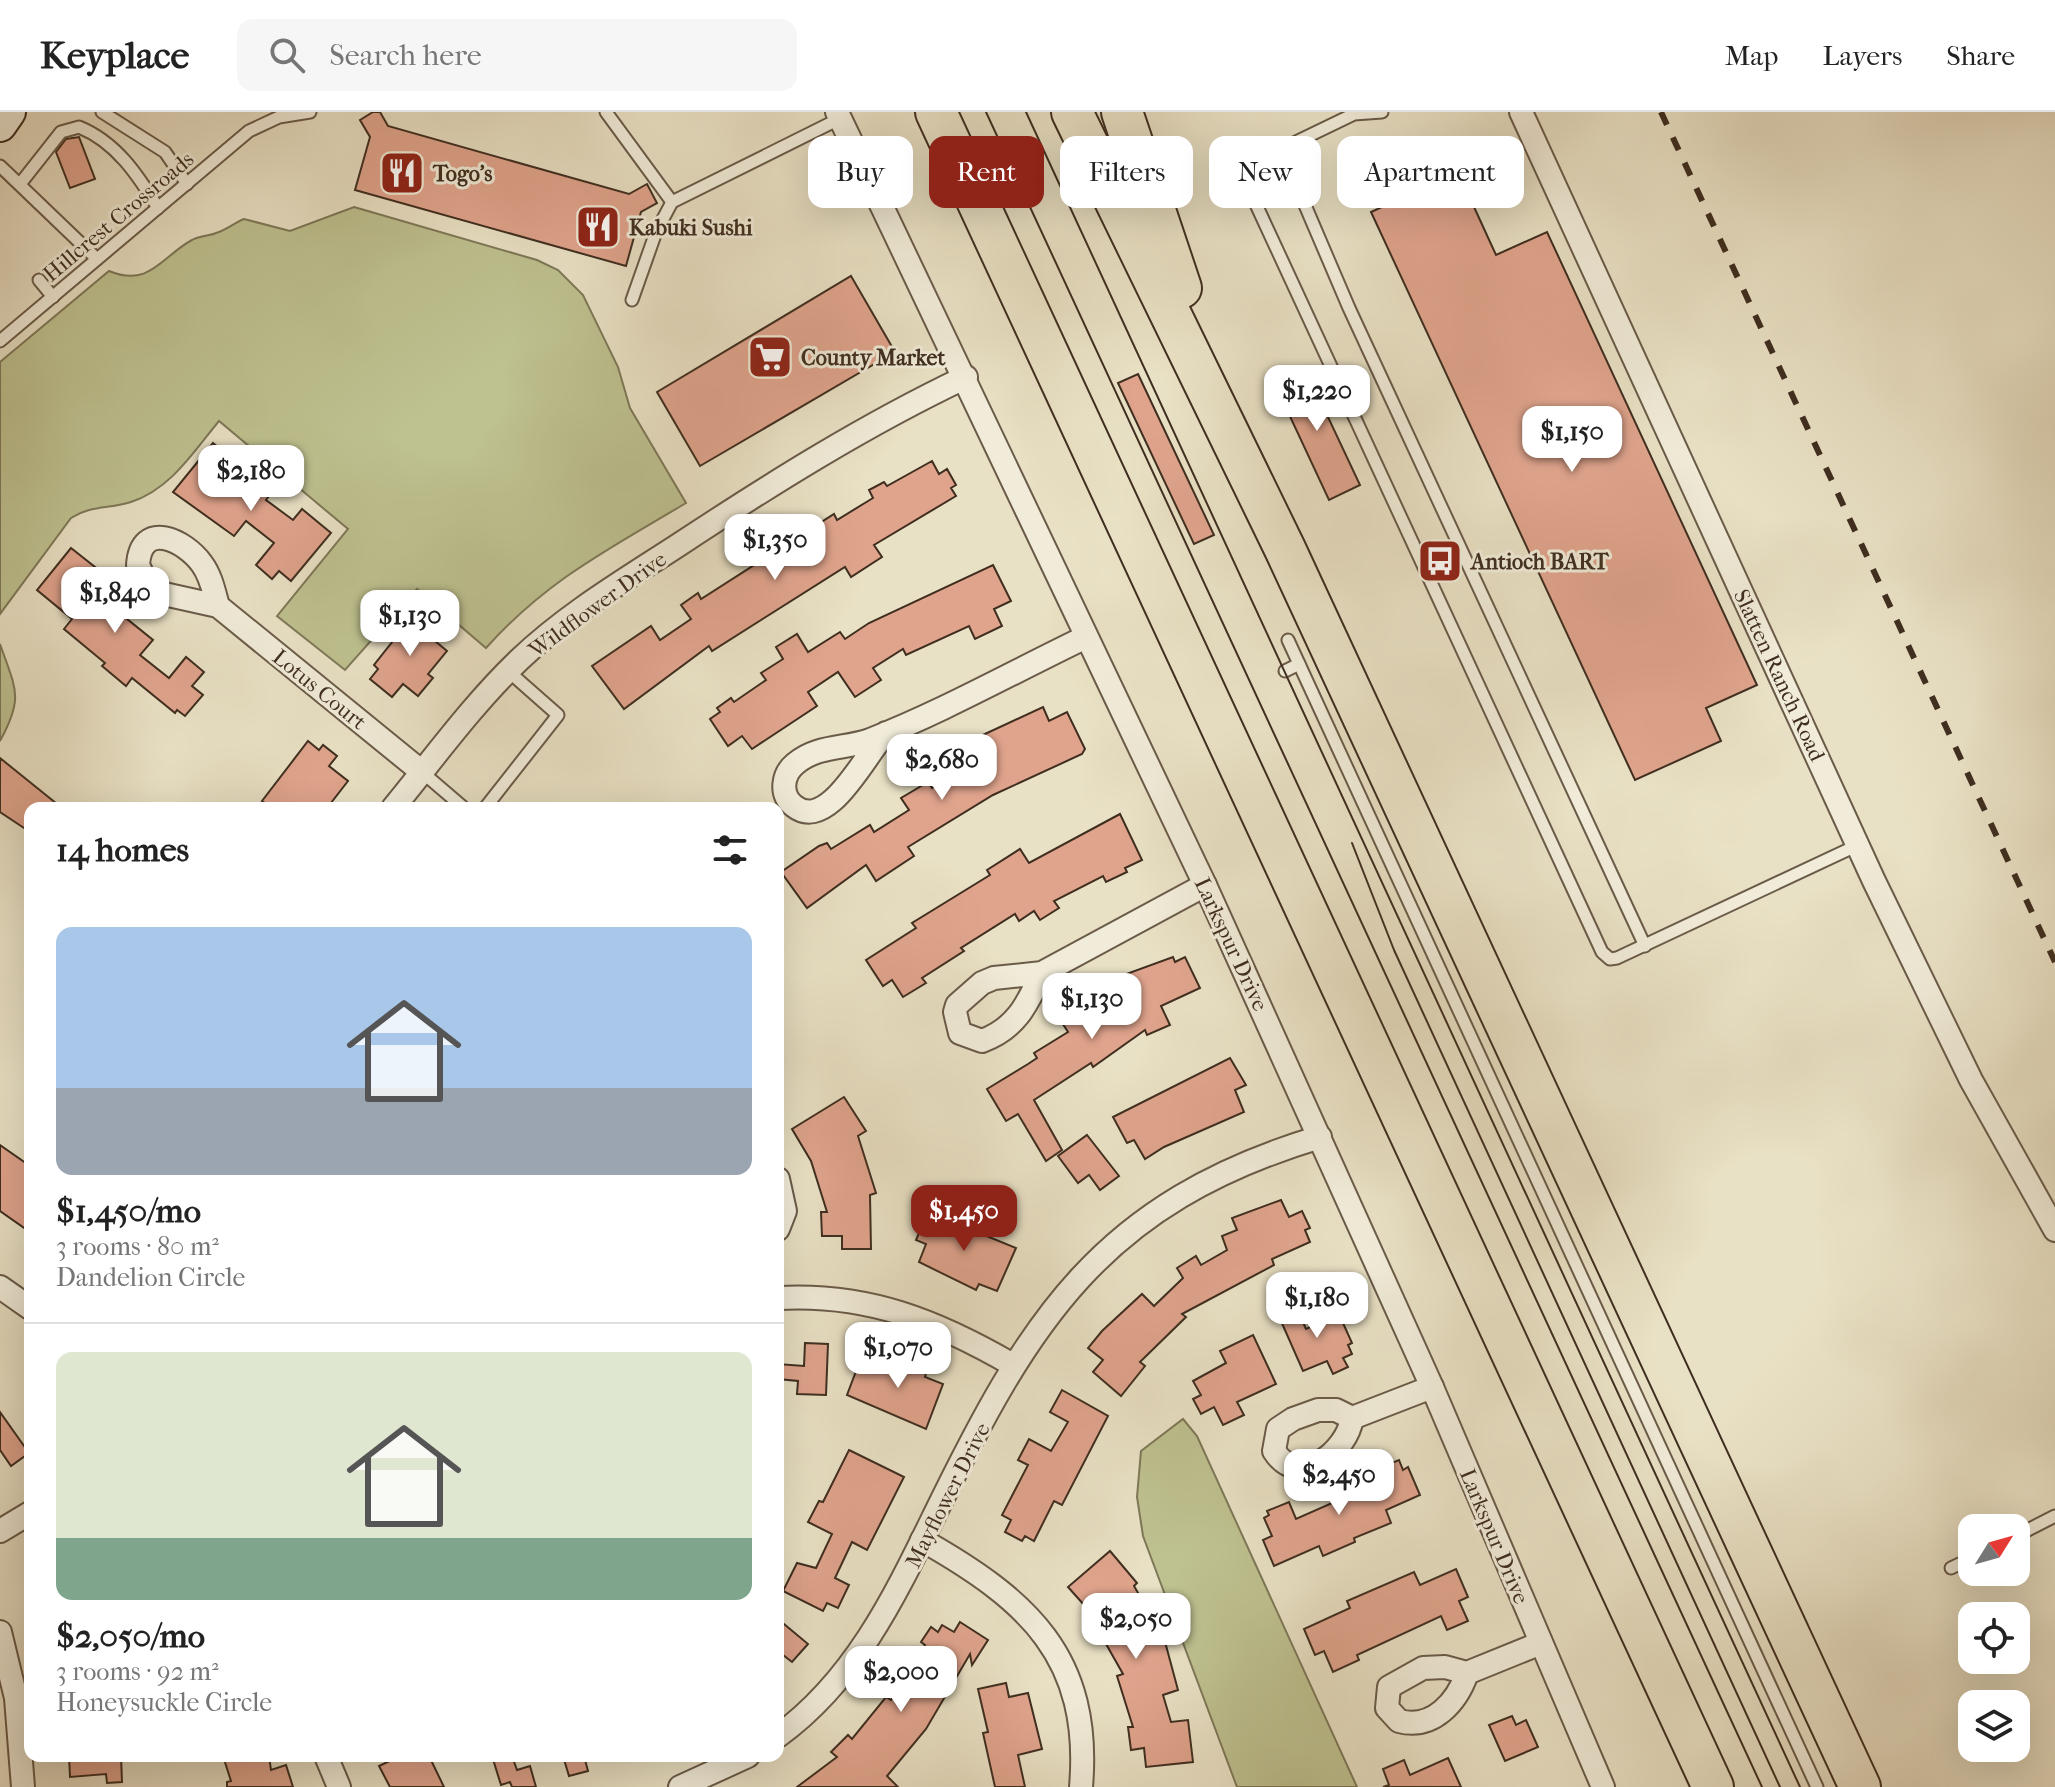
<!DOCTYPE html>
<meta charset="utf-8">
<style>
:root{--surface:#fff;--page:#f6f6f6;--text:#222;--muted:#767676;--line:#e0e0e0;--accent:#8f2418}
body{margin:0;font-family:"IM FELL French Canon",serif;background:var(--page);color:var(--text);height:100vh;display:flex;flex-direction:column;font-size:30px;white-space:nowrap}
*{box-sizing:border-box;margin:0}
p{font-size:26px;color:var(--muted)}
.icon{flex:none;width:44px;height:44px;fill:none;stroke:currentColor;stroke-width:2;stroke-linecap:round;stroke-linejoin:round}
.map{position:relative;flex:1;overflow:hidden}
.panel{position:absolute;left:24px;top:690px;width:760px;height:960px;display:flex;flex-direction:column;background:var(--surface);border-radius:16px;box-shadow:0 8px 32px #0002}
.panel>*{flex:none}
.guide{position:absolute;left:808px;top:24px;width:760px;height:72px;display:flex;gap:16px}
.needle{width:52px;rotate:53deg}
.fabs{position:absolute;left:1958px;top:1402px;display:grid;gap:16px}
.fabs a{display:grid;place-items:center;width:72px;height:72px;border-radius:16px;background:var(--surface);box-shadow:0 8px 32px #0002;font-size:40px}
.price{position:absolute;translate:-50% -68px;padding:0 18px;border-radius:16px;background:#fff;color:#222;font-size:26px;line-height:52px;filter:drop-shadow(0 2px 4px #0008)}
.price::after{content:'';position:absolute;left:50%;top:48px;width:24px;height:18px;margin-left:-12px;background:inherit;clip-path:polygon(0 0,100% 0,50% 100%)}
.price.current{background:var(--accent);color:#fff}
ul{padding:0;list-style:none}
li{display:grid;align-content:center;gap:16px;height:424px;padding:0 32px}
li+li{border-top:2px solid var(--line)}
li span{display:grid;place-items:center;height:248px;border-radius:16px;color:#555}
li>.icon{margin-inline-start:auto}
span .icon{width:144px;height:144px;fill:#fffc;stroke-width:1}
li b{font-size:34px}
h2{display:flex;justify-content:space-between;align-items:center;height:96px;padding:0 32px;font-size:34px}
.pill{padding:0 28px;border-radius:16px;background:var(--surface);box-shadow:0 8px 32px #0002;font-size:28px;line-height:72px}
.pill.current{background:var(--accent);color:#fff}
header{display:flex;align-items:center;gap:48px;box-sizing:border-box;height:112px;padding:0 40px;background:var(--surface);border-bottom:2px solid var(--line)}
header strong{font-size:38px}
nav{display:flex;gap:44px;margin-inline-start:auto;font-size:28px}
.search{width:560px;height:72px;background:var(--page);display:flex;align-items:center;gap:20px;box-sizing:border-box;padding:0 28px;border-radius:16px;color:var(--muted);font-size:30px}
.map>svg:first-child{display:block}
.green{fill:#bec190;stroke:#7e7858;stroke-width:2}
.building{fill:#e0a48d;stroke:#3f2e20;stroke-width:2}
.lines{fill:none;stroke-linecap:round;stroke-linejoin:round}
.service-casing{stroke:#6a5b49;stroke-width:15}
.minor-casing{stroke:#6a5b49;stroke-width:26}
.secondary-casing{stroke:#3f2e20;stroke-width:36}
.motorway-casing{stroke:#3f2e20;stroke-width:44}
.service{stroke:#f1ecd9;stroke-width:11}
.minor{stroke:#f1ecd9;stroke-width:22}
.secondary{stroke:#f1ecd9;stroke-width:32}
.motorway{stroke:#e9e1c5;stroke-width:40}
.tram{stroke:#3f2e20;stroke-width:2}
.rail{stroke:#3f2e20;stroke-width:6;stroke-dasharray:14 14;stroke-linecap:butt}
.labels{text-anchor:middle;stroke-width:6;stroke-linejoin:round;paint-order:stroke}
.poi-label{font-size:22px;font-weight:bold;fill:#3f2e20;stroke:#f1ecd9;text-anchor:start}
.street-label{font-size:22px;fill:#3f2e20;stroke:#f1ecd9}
</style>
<header>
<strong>Keyplace</strong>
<div class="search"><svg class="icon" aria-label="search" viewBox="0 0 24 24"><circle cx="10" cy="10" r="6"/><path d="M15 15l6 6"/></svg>Search here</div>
<nav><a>Map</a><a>Layers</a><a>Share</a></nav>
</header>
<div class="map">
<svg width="2055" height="1675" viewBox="0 0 2055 1675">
<rect width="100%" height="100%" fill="#e9e1c5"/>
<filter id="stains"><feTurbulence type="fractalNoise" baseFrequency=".0025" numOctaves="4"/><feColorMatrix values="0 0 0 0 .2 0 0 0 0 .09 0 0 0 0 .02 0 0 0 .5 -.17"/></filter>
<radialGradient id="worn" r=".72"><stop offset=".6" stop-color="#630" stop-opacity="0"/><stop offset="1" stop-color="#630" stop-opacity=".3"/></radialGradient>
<g class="green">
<path d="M354,95L537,148L558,158L583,183L618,255L630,296L686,391C609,437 547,468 486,536L417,477L345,558L277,504L348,417L219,309C194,339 171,377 131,390C110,397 91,393 71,406L0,502V250L109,159C150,176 162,144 192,128C199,124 209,124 216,121C226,118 234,111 244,107L290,119Z"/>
<path d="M0,532C16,578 24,585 0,629Z"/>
<polygon points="1183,1307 1197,1324 1357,1675 1237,1675 1143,1424 1137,1385 1141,1339"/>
</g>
<g class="building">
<polygon points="373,0 380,0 388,14 629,82 647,72 657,91 641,100 626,154 355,78 370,25 360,8"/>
<polygon points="79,25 95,67 70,76 56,40 66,27"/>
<polygon points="1458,60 1496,143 1547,120 1757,573 1706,596 1721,629 1635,668 1371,100"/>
<polygon points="851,164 895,240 700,354 657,280"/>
<polygon points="1304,254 1360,373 1329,388 1273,268"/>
<polygon points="1138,262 1214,423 1194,432 1118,271"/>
<polygon points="213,331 242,355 239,360 269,384 266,388 293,408 302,397 331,421 291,469 279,459 272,467 256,453 274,431 246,409 234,424 173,380"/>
<polygon points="932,349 939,362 947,357 956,373 951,376 956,384 874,433 882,445 851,465 845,455 712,539 709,534 624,597 592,554 651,514 660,528 691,507 681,493 698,481 701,487 834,402 837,408 873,386 869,378 884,370 887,374"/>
<polygon points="71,436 100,459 92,470 115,489 111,494 153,528 140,543 169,566 186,545 204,560 192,574 203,583 185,604 177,598 175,601 132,566 126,574 102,554 105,551 64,517 72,507 37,478"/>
<polygon points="993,453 1011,489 994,497 1002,514 975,527 969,514 906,543 903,537 873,556 881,568 855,585 838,560 808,580 817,594 752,637 742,624 728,634 710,607 720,600 717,596 731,586 734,590 766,568 761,561 783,547 776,535 797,522 808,540 840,520 845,527 869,511"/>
<polygon points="421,501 444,519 435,529 447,539 428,562 433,566 418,584 403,572 392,585 370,567 378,557 374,553 412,505 415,508"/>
<polygon points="1043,595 1049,609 1067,600 1085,637 1082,642 993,683 908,735 914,744 876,769 866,753 807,796 781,760 819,734 827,731 831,737 870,713 874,720 909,698 901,686 928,670 932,676 962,657 960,652 979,642 972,628"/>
<polygon points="308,629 319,638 323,633 337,644 329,654 348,669 327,696 272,696 262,689"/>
<polygon points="0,646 62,696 30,696 30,720 0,700"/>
<polygon points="1120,702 1142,748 1125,756 1127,760 1106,770 1103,764 1054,789 1059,796 1040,808 1034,799 1019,809 1015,802 961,836 964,839 922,866 926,871 903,885 892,868 883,874 866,848 916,816 912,811 990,763 987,758 1020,737 1029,751"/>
<polygon points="1173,845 1175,850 1185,845 1200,876 1161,894 1170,913 1147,923 1145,918 1093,955 1091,951 1034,988 1062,1038 1046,1049 1018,1002 1006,1009 987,977 1028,952 1037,946 1034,941 1068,920 1059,906 1088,885 1121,873 1118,865"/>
<polygon points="1230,946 1246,973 1235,978 1244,1000 1164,1035 1145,1047 1134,1028 1127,1031 1113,1005"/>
<polygon points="844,985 866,1019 858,1024 876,1081 870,1083 871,1137 842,1137 842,1124 822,1124 821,1100 827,1100 811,1049 792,1017"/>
<polygon points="1087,1023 1119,1064 1100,1078 1089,1063 1078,1071 1058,1044"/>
<polygon points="0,1033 30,1054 30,1120 0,1099"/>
<polygon points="1281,1088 1289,1105 1302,1099 1310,1116 1305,1118 1310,1130 1272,1147 1274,1153 1182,1202 1186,1205 1140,1250 1145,1254 1121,1284 1093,1260 1103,1248 1088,1236 1102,1219 1142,1182 1154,1194 1183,1166 1177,1156 1196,1144 1201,1153 1227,1138 1222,1124 1237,1118 1232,1106"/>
<polygon points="928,1100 1016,1136 997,1179 979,1172 976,1178 919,1150 926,1132 916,1128"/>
<polygon points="1295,1192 1306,1217 1339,1202 1352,1231 1348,1233 1352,1242 1343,1246 1348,1255 1333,1262 1327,1249 1303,1259 1277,1200"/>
<polygon points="1253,1223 1276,1272 1237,1290 1244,1303 1223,1313 1214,1295 1201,1302 1193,1287 1201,1283 1193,1269 1226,1251 1220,1239"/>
<polygon points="805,1231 828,1232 826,1283 797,1282 798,1269 778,1267 778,1252 804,1254"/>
<polygon points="880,1244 909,1255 911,1249 928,1255 925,1265 943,1272 926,1317 847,1283 858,1254 873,1260"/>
<polygon points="1062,1278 1108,1304 1062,1393 1054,1389 1034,1429 1025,1424 1022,1429 1005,1420 1011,1408 1002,1403 1028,1353 1018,1348 1029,1327 1051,1339 1068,1310 1050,1300"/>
<polygon points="0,1300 29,1341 11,1354 0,1338"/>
<polygon points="849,1338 904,1365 867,1438 852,1430 835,1466 849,1473 838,1496 827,1491 823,1499 783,1479 797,1451 816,1456 832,1422 808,1410 819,1389 823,1390"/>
<polygon points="1399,1348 1403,1358 1408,1355 1420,1383 1386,1398 1391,1411 1354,1426 1355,1430 1323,1444 1319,1434 1274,1454 1263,1428 1272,1424 1264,1406 1269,1403 1267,1399 1289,1390 1296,1407 1382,1369 1377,1357"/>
<polygon points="1110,1439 1137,1471 1134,1474 1164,1526 1178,1578 1163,1583 1171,1610 1188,1608 1193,1650 1146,1655 1144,1636 1131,1638 1128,1615 1133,1615 1117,1564 1123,1562 1097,1516 1102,1513 1068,1475"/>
<polygon points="1456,1457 1468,1485 1459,1489 1468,1509 1447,1518 1441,1504 1357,1543 1359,1548 1333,1560 1324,1539 1315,1543 1304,1517 1350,1496 1347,1489 1414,1460 1420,1473"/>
<polygon points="778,1507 808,1532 792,1550 778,1539"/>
<polygon points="960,1510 988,1528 972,1553 970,1542 926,1617 887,1664 898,1675 797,1675 837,1645 831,1640 848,1623 852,1627 886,1585 891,1588 925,1533 921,1530 931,1515 938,1520 942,1513 954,1520"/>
<polygon points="1006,1571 1009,1585 1028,1581 1042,1637 1018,1643 1025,1675 995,1675 983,1621 988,1620 978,1577"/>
<polygon points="1512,1604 1516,1613 1526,1608 1538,1635 1505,1649 1489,1613"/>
<polygon points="69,1644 121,1644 122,1670 107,1671 106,1662 70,1665"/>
<polygon points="223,1644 269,1644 271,1658 286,1653 293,1675 227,1675 227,1670 231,1669"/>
<polygon points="400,1644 429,1644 444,1675 390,1675 379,1654"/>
<polygon points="492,1644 512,1644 517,1658 530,1654 536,1675 512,1675 510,1670 501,1673"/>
<polygon points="563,1644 584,1644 588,1659 569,1664"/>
<polygon points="1448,1646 1461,1675 1383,1675 1389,1673 1383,1657 1404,1648 1410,1663"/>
</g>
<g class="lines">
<g class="service-casing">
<g id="service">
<polyline points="102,0 165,40 187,72"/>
<polyline points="606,0 672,90"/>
<polyline points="1382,0 1354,2 1296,30 1284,44 1242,62 1602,840 1610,847 1617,846 1858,733"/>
<polyline points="1284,44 1349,196 1645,834"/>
<polyline points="0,54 97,147"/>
<path d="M20,72L61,20L79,15C116,30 138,63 158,96"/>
<polyline points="39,168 53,185"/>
<polyline points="632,188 656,120 672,90 841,6"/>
<polyline points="0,229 249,19 279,5 310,0"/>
<polyline points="1288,528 1817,1675"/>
<polyline points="1285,559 1299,552"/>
<polyline points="422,660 464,696"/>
<polyline points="485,696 558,603 508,559"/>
<polyline points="2016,1424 2055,1404"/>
<polyline points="1951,1456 1972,1446"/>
</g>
</g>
<g class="minor-casing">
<g id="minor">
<polyline points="837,0 1205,773 1432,1275 1603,1675"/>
<polyline points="1521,0 1874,769 1971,968 2055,1118"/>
<path d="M218,494C214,480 211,464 202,452C185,428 141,407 138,453L144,466L164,482L218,494L422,660"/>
<path d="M886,621C868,637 829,722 794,694C779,682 783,662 795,652C817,633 845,637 870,628C944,599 1015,559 1086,525"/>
<path d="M393,696C434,646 473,592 519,548C566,503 623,469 677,434C771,372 865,313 966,265"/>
<path d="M1042,861C1027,892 1017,916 982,929L960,921L955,900L957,893L982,871L994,866L1042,861L1205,773"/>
<polyline points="778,1067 785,1099 778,1117"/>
<polyline points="0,1175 30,1196"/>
<path d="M778,1186C868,1181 937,1209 1013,1253"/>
<path d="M1352,1306C1347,1340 1299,1378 1274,1339L1278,1317L1293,1307L1318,1298H1336L1352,1306L1432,1275"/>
<polyline points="0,1419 30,1401"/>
<path d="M922,1428C1028,1488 1092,1545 1081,1675"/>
<polyline points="0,1520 16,1586 23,1675"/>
<path d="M1467,1561C1457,1590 1433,1618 1399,1609L1387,1596L1389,1575L1423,1556L1445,1555L1467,1561L1541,1531"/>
<path d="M778,1624C854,1569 894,1486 934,1404C1029,1209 1100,1091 1320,1025"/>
<polyline points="326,1644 339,1675"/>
<polyline points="680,1675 748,1644"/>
</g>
</g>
<g class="secondary-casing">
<polyline id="secondary" points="0,13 9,0"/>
</g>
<g class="motorway-casing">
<g id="motorway">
<polyline points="936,0 1713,1675"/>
<polyline points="1072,0 1285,437 1860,1675"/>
<polyline points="1122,0 1181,176"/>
</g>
</g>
<use href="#service" class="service"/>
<use href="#minor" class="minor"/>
<use href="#secondary" class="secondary"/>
<use href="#motorway" class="motorway"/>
<g class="tram">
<polyline points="986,0 1762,1675"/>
<polyline points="1026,0 1800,1675"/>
<polyline points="1352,731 1394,838 1780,1675"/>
</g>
<polyline class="rail" points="1661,0 2055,850"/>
</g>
<defs>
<g id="restaurant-square" transform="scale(2.3)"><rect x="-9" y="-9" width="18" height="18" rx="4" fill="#8f2418" stroke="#f1ecd9"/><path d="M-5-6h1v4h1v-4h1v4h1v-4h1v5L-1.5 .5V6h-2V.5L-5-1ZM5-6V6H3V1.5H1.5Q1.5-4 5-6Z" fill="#fff"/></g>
<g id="supermarket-square" transform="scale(2.3)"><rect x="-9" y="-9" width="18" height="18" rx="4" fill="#8f2418" stroke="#f1ecd9"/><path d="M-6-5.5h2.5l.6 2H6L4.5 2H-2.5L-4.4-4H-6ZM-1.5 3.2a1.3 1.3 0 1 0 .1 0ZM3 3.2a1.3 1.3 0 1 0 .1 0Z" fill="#fff"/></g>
<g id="bus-square" transform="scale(2.3)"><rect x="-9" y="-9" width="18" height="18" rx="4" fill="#8f2418" stroke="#f1ecd9"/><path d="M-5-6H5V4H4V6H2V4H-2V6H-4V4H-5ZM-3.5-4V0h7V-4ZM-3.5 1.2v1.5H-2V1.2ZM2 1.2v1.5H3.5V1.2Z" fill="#fff"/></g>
</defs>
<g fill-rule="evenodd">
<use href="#restaurant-square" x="402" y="61"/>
<use href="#restaurant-square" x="598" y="115"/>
<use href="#supermarket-square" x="770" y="245"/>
<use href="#bus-square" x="1440" y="449"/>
</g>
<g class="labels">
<g class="poi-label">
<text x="433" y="69">Togo's</text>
<text x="629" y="123">Kabuki Sushi</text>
<text x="801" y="253">County Market</text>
<text x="1471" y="457">Antioch BART</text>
</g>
<g class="street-label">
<text transform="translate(118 104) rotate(-40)" y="8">Hillcrest Crossroads</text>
<text transform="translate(597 492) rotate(-36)" y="8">Wildflower Drive</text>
<text transform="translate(1780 563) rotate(65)" y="8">Slatten Ranch Road</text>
<text transform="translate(320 577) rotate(39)" y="8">Lotus Court</text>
<text transform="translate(1232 832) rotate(65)" y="8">Larkspur Drive</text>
<text transform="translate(947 1383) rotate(-63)" y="8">Mayflower Drive</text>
<text transform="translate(1495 1424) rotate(67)" y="8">Larkspur Drive</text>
</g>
</g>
<rect width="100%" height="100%" filter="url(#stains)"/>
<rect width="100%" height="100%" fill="url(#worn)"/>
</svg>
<div class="fabs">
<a><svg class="needle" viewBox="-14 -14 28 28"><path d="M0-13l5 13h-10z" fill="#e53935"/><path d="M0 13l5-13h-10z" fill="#767676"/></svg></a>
<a><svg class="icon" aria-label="locate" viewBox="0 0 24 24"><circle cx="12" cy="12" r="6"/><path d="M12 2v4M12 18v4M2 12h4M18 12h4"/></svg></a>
<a><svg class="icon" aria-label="layers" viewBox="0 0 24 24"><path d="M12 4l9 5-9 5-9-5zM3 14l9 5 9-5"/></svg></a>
</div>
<b class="price" style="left:1317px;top:321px">$1,220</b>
<b class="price" style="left:1572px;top:362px">$1,150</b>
<b class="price" style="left:251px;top:401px">$2,180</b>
<b class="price" style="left:775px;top:470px">$1,350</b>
<b class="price" style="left:115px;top:523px">$1,840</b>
<b class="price" style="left:410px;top:546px">$1,130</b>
<b class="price" style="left:942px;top:690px">$2,680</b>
<b class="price" style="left:1092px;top:929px">$1,130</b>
<b class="price current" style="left:964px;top:1141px">$1,450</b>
<b class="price" style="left:1317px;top:1228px">$1,180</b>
<b class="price" style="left:898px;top:1278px">$1,070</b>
<b class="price" style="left:1339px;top:1405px">$2,450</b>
<b class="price" style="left:1136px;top:1549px">$2,050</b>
<b class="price" style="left:901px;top:1602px">$2,000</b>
<div class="guide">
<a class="pill">Buy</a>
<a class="pill current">Rent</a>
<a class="pill">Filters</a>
<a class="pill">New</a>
<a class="pill">Apartment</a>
</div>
<section class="panel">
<h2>14 homes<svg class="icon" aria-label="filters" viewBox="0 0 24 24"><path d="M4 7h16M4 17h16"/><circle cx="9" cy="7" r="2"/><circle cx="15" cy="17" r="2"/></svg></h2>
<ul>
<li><span style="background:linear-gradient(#a9c7e8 65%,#9aa5b1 0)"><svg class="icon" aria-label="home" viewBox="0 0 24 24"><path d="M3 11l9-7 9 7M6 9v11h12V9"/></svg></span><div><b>$1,450/mo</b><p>3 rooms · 80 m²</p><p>Dandelion Circle</p></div></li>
<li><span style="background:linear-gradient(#dfe7d0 75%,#7fa58c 0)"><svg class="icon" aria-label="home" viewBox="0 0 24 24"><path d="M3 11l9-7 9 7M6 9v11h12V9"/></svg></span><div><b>$2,050/mo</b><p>3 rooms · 92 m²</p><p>Honeysuckle Circle</p></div></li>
</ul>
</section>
</div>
